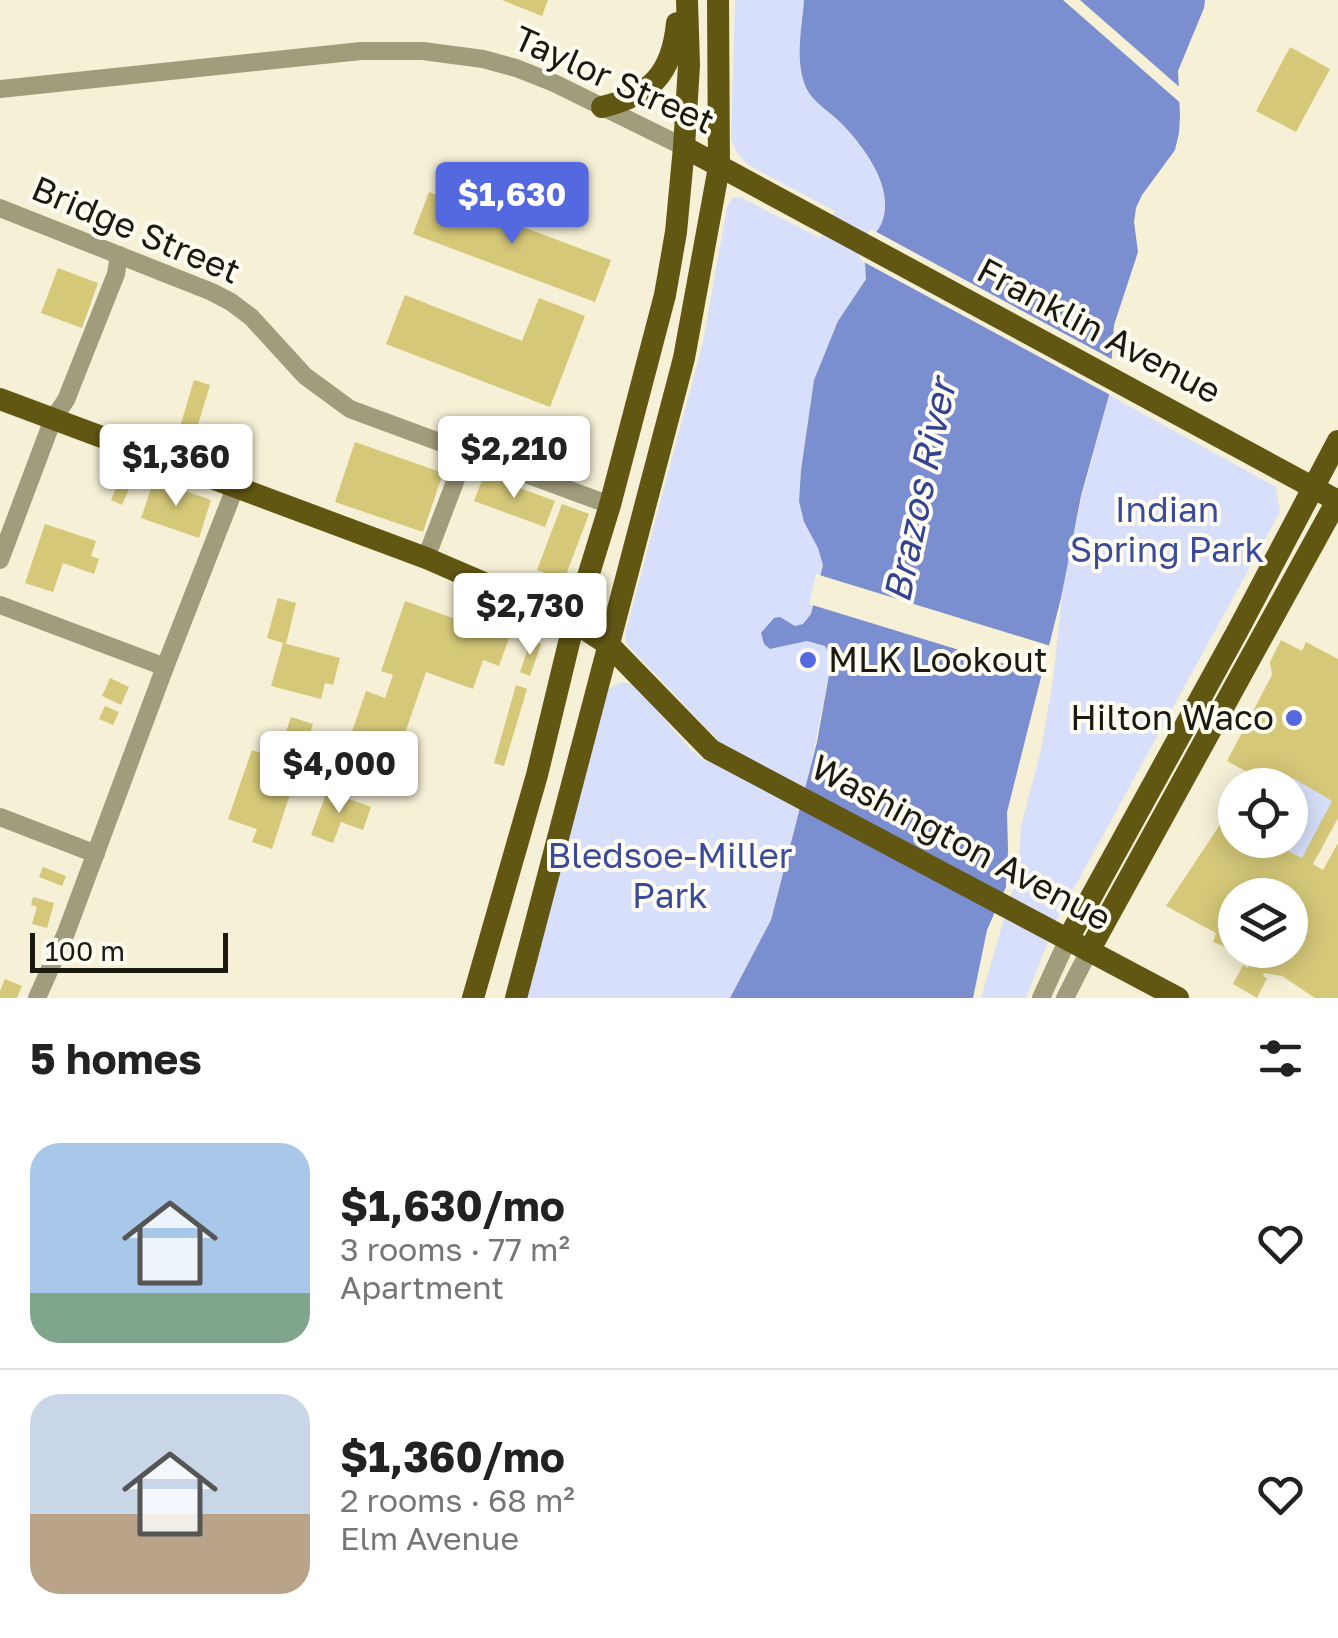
<!DOCTYPE html>
<meta charset="utf-8">
<style>
:root{--surface:#fff;--page:#f2f2f2;--text:#222;--muted:#767676;--line:#e0e0e0;--accent:#5469df}
body{margin:0;font-family:"Golos Text",sans-serif;background:var(--page);color:var(--text);height:100vh;display:flex;flex-direction:column;font-size:38px;white-space:nowrap}
*{box-sizing:border-box;margin:0}
p{font-size:32px;color:var(--muted)}
.icon{flex:none;width:55px;height:55px;fill:none;stroke:currentColor;stroke-width:2;stroke-linecap:round;stroke-linejoin:round}
.map{position:relative;height:998px;overflow:hidden}
.side{display:flex;flex-direction:column;background:var(--surface);flex:1}
.side>*{flex:none}
.controls{position:absolute;left:1218px;top:768px;display:grid;gap:20px}
.controls a{display:grid;place-items:center;width:90px;height:90px;border-radius:50%;background:var(--surface);box-shadow:0 5px 25px #0003;font-size:50px}
.scale{position:absolute;left:30px;bottom:25px;width:198px;box-sizing:border-box;padding-left:10px;border:5px solid #1b1a10;border-top:0;font-size:28px;line-height:35px;white-space:nowrap;color:#1b1a10;-webkit-text-stroke:8px #fffdf2;paint-order:stroke}
.price{position:absolute;translate:-50% -85px;padding:0 22px;border-radius:10px;background:#fff;color:#222;font-size:32px;line-height:65px;filter:drop-shadow(0 2px 5px #0008)}
.price::after{content:'';position:absolute;left:50%;top:60px;width:30px;height:22px;margin-left:-15px;background:inherit;clip-path:polygon(0 0,100% 0,50% 100%)}
.price.active{background:var(--accent);color:#fff}
ul{padding:0;list-style:none}
li{display:flex;align-items:center;gap:30px;height:250px;padding:0 30px}
li+li{border-top:2px solid var(--line)}
li span{display:grid;place-items:center;flex:none;width:280px;height:200px;border-radius:30px;color:#555}
li>.icon{margin-inline-start:auto}
span .icon{width:120px;height:120px;fill:#fffc;stroke-width:1}
li b{font-size:42px}
h2{display:flex;justify-content:space-between;align-items:center;height:120px;padding:0 30px;font-size:42px}
.map>svg:first-child{display:block}
.green{fill:#d7dffa}
.water{fill:#7b8ed0}
.pier{fill:#f5f0d6}
.building{fill:#d5c879}
.lines{fill:none;stroke-linecap:round;stroke-linejoin:round}
.minor{stroke:#a19c7c;stroke-width:18}
.major{stroke:#625712;stroke-width:22}
.poi-dot{fill:#5469df;stroke:#fffdf2;stroke-width:4}
.labels{text-anchor:middle;stroke-width:8;stroke-linejoin:round;paint-order:stroke}
.street-label{font-size:35px;fill:#1b1a10;stroke:#fffdf2}
.park-label{font-size:35px;fill:#3b4b9b;stroke:#fffdf2}
.poi-label{font-size:35px;fill:#1b1a10;stroke:#fffdf2;text-anchor:start}
.water-label{font-size:38px;font-style:italic;fill:#334291;stroke:#fffdf2}
</style>
<div class="map">
<svg width="1338" height="998" viewBox="0 0 1338 998">
<rect width="100%" height="100%" fill="#f5f0d6"/>
<g class="green">
<path d="M735,0H804C802,28 793,67 809,93C817,105 833,114 843,125C864,147 895,191 882,223C879,231 869,240 864,248L866,278L838,321L814,380L801,470L799,500L804,522L818,548L823,565L811,614L803,624L795,626L770,649L807,641L825,646L832,658L810,769L771,920L730,998H523L607,690L621,682L634,684L690,749L705,761L717,739L632,650L627,644L625,634L703,342L727,207L733,198L740,197L820,238L835,211L748,165C740,157 734,150 731,138Z"/>
<polygon points="1109,395 1276,487 1280,512 1056,921 1026,998 981,998 1019,867 1021,826 1041,750 1053,680 1064,577 1082,496"/>
<polygon points="1293,778 1333,801 1302,858 1267,840 1290,840 1289,785"/>
</g>
<path class="water" d="M804,0H1205L1204,8L1178,71L1180,115L1179,133L1175,150L1142,195L1136,208L1134,222L1138,252L1114,325L1109,395L1081,496L1061,598L1007,812L1008,850L1006,887L987,930L973,998H730L771,920L817,742L832,658L825,646L807,641L770,649L764,644L761,633L774,618L780,617L795,626L803,624L811,614L823,565L818,548L804,522L799,501L801,470L814,380L838,321L866,279L864,248C869,240 879,231 882,222C895,189 865,148 843,125C833,114 817,105 809,93C793,67 802,29 804,0Z"/>
<g class="pier">
<polygon points="1063,0 1080,0 1184,91 1185,107"/>
<polygon points="871,229 1117,362 1114,397 860,260 859,245"/>
<polygon points="816,574 1054,647 1047,677 809,604"/>
</g>
<g class="building">
<polygon points="502,0 548,0 542,16"/>
<polygon points="1290,47 1330,69 1296,132 1256,111"/>
<polygon points="429,192 611,260 595,302 413,234"/>
<polygon points="58,268 98,283 82,328 41,313"/>
<polygon points="405,295 522,341 539,298 585,316 550,407 386,344"/>
<polygon points="194,380 210,385 191,448 175,443"/>
<polygon points="355,442 443,473 423,532 335,502"/>
<polygon points="125,468 136,473 122,505 111,500"/>
<polygon points="484,475 555,501 545,527 474,501"/>
<polygon points="154,480 211,500 199,538 141,518"/>
<polygon points="562,504 589,514 564,580 537,570"/>
<polygon points="45,524 96,541 91,556 99,559 94,574 63,563 53,592 25,583"/>
<polygon points="278,598 296,603 286,644 267,638"/>
<polygon points="405,601 509,638 499,666 483,660 473,689 426,672 390,777 342,761 366,691 385,698 393,675 381,671"/>
<polygon points="531,640 541,644 530,676 520,672"/>
<polygon points="1281,640 1302,651 1306,642 1338,659 1338,818 1313,864 1323,870 1338,843 1338,998 1315,998 1282,976 1264,973 1263,976 1267,978 1257,998 1233,984 1243,965 1248,968 1249,965 1236,950 1290,950 1290,895 1235,895 1235,951 1213,942 1216,933 1166,906 1223,820 1226,822 1223,828 1235,834 1235,840 1267,840 1302,858 1332,801 1293,778 1289,785 1260,785 1262,780 1227,761 1272,675 1270,662"/>
<polygon points="283,643 340,658 333,685 325,683 321,699 271,686"/>
<circle cx="809" cy="659" r="10"/>
<polygon points="110,678 129,687 121,705 102,696"/>
<polygon points="516,685 527,689 504,766 494,763"/>
<polygon points="105,706 119,712 113,725 99,719"/>
<polygon points="291,717 313,724 272,849 252,842 257,829 228,819 252,750 277,758"/>
<polygon points="327,791 371,807 363,830 341,822 333,843 311,835"/>
<polygon points="43,867 66,876 62,886 39,877"/>
<polygon points="33,897 54,903 47,928 32,924 37,907 31,905"/>
<polygon points="5,979 22,986 17,998 0,998 0,991"/>
</g>
<g class="lines">
<g class="minor">
<polyline points="0,89 361,51 423,51 483,59 516,68 554,83 684,147"/>
<polyline points="0,208 212,292 231,302 251,317 305,376 350,409 610,505"/>
<polyline points="426,558 466,453"/>
<polyline points="0,560 53,419 66,400 116,274 119,255"/>
<polyline points="0,605 165,667"/>
<polyline points="0,817 96,854"/>
<polyline points="37,998 66,933 165,667 235,488"/>
<polyline points="1041,998 1068,939"/>
<polyline points="1065,998 1089,951"/>
</g>
<g class="major">
<path d="M602,107C651,95 672,74 677,23"/>
<polyline points="684,147 1338,501"/>
<polyline points="0,399 426,558 574,622 609,645 711,750 1178,998"/>
<polyline points="1068,939 1238,630 1338,441"/>
<polyline points="1089,951 1338,499"/>
<polyline points="473,998 537,775 574,622 610,505 665,295 676,232 684,147 689,65 687,0"/>
<polyline points="516,998 684,358 719,167 718,0"/>
</g>
</g>
<g class="poi-dot">
<circle cx="808" cy="660" r="10"/>
<circle cx="1294" cy="718" r="10"/>
</g>
<g class="labels">
<g class="street-label">
<text transform="translate(614 80) rotate(24)" y="12">Taylor Street</text>
<text transform="translate(136 230) rotate(23)" y="12">Bridge Street</text>
<text transform="translate(1099 331) rotate(28)" y="12">Franklin Avenue</text>
<text transform="translate(961 843) rotate(28)" y="12">Washington Avenue</text>
</g>
<g class="park-label">
<text x="1167" y="522">Indian<tspan x="1167" dy="40">Spring Park</tspan></text>
<text x="670" y="868">Bledsoe-Miller<tspan x="670" dy="40">Park</tspan></text>
</g>
<g class="poi-label">
<text x="828" y="672">MLK Lookout</text>
<text x="1274" y="730" text-anchor="end">Hilton Waco</text>
</g>
<g class="water-label">
<text transform="translate(920 491) rotate(-78)" y="13">Brazos River</text>
</g>
</g>
</svg>
<div class="controls">
<a><svg class="icon" aria-label="locate" viewBox="0 0 24 24"><circle cx="12" cy="12" r="6"/><path d="M12 2v4M12 18v4M2 12h4M18 12h4"/></svg></a>
<a><svg class="icon" aria-label="layers" viewBox="0 0 24 24"><path d="M12 4l9 5-9 5-9-5zM3 14l9 5 9-5"/></svg></a>
</div>
<div class="scale">100 m</div>
<b class="price active" style="left:512px;top:247px">$1,630</b>
<b class="price" style="left:514px;top:501px">$2,210</b>
<b class="price" style="left:176px;top:509px">$1,360</b>
<b class="price" style="left:530px;top:658px">$2,730</b>
<b class="price" style="left:339px;top:816px">$4,000</b>
</div>
<section class="side">
<h2>5 homes<svg class="icon" aria-label="filters" viewBox="0 0 24 24"><path d="M4 7h16M4 17h16"/><circle cx="9" cy="7" r="2"/><circle cx="15" cy="17" r="2"/></svg></h2>
<ul>
<li><span style="background:linear-gradient(#a9c7e8 75%,#7fa58c 0)"><svg class="icon" aria-label="home" viewBox="0 0 24 24"><path d="M3 11l9-7 9 7M6 9v11h12V9"/></svg></span><div><b>$1,630/mo</b><p>3 rooms · 77 m²</p><p>Apartment</p></div><svg class="icon" aria-label="heart" viewBox="0 0 24 24"><path d="M12 20l-8-8c-3-5 5-10 8-4 3-6 11-1 8 4z"/></svg></li>
<li><span style="background:linear-gradient(#c9d6e8 60%,#b9a48a 0)"><svg class="icon" aria-label="home" viewBox="0 0 24 24"><path d="M3 11l9-7 9 7M6 9v11h12V9"/></svg></span><div><b>$1,360/mo</b><p>2 rooms · 68 m²</p><p>Elm Avenue</p></div><svg class="icon" aria-label="heart" viewBox="0 0 24 24"><path d="M12 20l-8-8c-3-5 5-10 8-4 3-6 11-1 8 4z"/></svg></li>
</ul>
</section>
